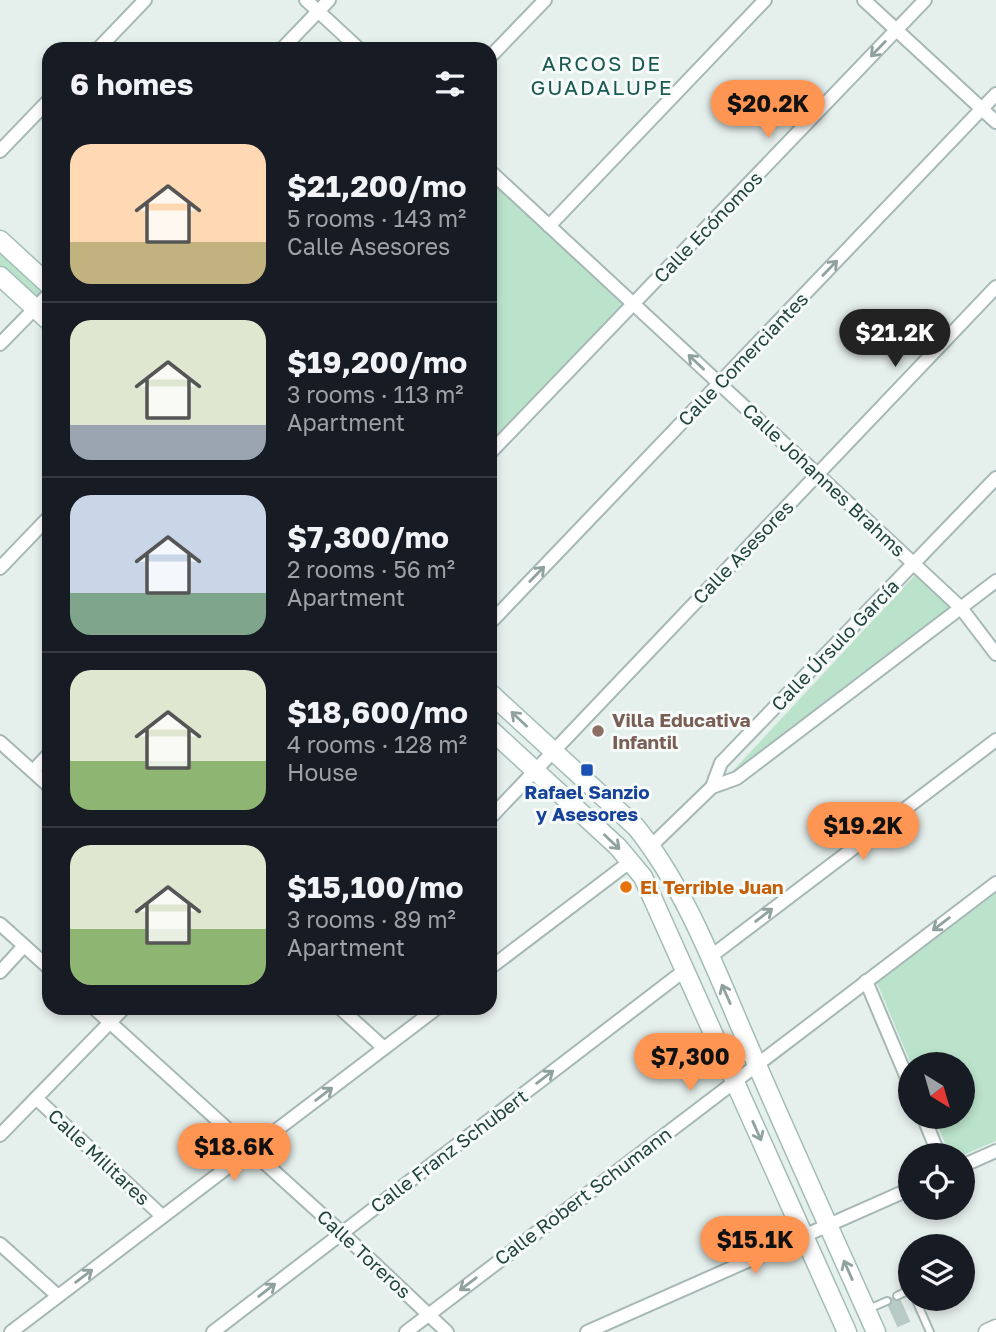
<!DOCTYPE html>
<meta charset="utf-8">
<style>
:root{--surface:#171b24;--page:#242831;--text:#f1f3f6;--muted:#9ea1a6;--line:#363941;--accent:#ff9553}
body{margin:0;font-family:"Golos Text",sans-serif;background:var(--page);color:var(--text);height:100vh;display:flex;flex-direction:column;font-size:26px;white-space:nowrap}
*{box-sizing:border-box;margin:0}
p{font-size:23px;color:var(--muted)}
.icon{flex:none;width:38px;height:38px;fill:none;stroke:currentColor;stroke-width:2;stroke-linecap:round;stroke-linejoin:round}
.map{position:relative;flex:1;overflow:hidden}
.details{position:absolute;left:42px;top:42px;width:455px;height:973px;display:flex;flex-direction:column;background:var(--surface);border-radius:21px;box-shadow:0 4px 10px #0003}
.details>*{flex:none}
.needle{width:46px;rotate:143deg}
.tools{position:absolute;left:898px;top:1052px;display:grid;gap:14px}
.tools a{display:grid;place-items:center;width:77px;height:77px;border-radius:50%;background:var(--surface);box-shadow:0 4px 10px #0003;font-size:35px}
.price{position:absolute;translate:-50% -60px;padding:0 16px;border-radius:24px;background:var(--accent);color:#111;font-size:23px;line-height:46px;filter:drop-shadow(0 2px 4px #0008)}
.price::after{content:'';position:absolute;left:50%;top:42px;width:21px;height:16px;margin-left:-10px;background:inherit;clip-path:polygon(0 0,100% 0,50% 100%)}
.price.current{background:#222;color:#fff}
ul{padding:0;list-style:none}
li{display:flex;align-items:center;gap:21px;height:175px;padding:0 28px}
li+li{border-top:2px solid var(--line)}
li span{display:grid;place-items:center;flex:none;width:196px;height:140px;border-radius:21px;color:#555}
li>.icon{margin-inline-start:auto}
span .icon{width:84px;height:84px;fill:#fffc;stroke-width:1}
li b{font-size:30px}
h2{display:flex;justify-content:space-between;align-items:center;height:84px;padding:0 28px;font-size:30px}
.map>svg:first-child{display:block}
.green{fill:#bbe3cb}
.building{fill:#b9cbc6;stroke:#b6cac5;stroke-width:2}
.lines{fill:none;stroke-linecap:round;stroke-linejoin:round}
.service-casing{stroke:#a6b8b5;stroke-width:10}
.minor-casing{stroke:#a6b8b5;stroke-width:16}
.tertiary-casing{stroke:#a6b8b5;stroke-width:19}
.secondary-casing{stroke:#a1bdb7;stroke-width:21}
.service{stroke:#fff;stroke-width:6}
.minor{stroke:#fff;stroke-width:12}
.tertiary{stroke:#fff;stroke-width:16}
.secondary{stroke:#fff;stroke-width:18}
.oneway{stroke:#90a29f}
.education-dot{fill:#8d6e63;stroke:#f6fbf9;stroke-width:2.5}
.transit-dot{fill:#1a4fb4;stroke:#f6fbf9;stroke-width:2.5}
.food-dot{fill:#e8710a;stroke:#f6fbf9;stroke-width:2.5}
.labels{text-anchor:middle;stroke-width:6;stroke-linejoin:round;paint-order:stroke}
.street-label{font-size:19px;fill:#21443f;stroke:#f6fbf9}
.education-label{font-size:19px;font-weight:bold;fill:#785e54;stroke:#f6fbf9;text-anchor:start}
.transit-label{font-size:19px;font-weight:bold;fill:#164399;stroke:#f6fbf9}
.food-label{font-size:19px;font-weight:bold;fill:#c56008;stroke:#f6fbf9;text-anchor:start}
.neighbourhood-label{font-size:21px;letter-spacing:2px;fill:#1a5952;stroke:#f6fbf9}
</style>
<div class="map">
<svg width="996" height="1332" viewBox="0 0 996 1332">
<rect width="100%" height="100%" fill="#e5efec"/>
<g class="green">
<polygon points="490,178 630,305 490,448"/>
<polygon points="0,248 45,290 34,301 0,269"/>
<polygon points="916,574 952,607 730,774"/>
<polygon points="996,893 996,1141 963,1155 950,1155 934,1117 962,1116 962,1064 911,1064 877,983"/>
</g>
<polygon class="building" points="892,1299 896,1302 900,1301 909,1321 898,1326 889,1306 892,1304"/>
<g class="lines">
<g class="service-casing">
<g id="service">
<polyline points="897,1296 905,1292 910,1293"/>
<polyline points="915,1298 930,1332"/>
<polyline points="866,1310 887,1301"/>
</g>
</g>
<g class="minor-casing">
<g id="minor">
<polyline points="306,0 359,49"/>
<polyline points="864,0 996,122"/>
<polyline points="98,49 145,0"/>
<polyline points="282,49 329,0"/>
<polyline points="490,57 545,0"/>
<polyline points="0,151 49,100"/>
<polyline points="490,171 914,564 961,608 996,654"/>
<polyline points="549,226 765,0"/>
<polyline points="0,344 49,294"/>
<polyline points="490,453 925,0"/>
<polyline points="0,568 49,517"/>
<polyline points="490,623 996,94"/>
<polyline points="0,742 49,786"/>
<polyline points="33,771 49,754"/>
<polyline points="712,787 721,763 996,478"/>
<polyline points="490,818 996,287"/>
<polyline points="651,846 712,787 737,778 996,581"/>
<polyline points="0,924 49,968"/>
<polyline points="710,957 996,740"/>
<polyline points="490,968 631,861"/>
<polyline points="0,972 24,946"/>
<polyline points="866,981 910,1085"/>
<polyline points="94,1008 342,1233 447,1332"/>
<polyline points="340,1008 384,1048"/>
<polyline points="36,1098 162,1216"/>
<polyline points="923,1116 939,1155"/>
<polyline points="0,1135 124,1008"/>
<polyline points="962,1166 996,1151"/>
<polyline points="0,1244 58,1296"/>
<polyline points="11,1332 437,1008"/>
<polyline points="213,1332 685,970"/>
<polyline points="406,1332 996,883"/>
<polyline points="587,1332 910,1189"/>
</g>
</g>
<g class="tertiary-casing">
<polyline id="tertiary" points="987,1332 996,1328"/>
</g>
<g class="secondary-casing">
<g id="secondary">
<polyline points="0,240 49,285"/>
<polyline points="0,276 49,321"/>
<path d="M490,693L636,827C688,892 717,974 750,1049C791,1144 834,1238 876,1332"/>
<polyline points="490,729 618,847 643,877 847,1332"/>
</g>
</g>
<use href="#service" class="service"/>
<use href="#minor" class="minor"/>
<use href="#tertiary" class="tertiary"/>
<use href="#secondary" class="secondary"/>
</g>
<defs><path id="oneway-shaft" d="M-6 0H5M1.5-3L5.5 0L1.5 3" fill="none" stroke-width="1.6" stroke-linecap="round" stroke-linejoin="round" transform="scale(1.75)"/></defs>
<g class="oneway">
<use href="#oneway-shaft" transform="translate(878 49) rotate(134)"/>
<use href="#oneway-shaft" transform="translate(830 268) rotate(-46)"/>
<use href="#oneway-shaft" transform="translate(696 362) rotate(-137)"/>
<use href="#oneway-shaft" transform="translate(537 574) rotate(-46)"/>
<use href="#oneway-shaft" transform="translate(519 719) rotate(-137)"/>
<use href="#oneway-shaft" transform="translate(612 842) rotate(43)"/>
<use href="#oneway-shaft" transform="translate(764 915) rotate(-37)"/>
<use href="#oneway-shaft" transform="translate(941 924) rotate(143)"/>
<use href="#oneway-shaft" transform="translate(726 994) rotate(-114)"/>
<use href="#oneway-shaft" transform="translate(545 1077) rotate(-37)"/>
<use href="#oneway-shaft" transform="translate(324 1094) rotate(-37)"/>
<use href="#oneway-shaft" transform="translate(757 1131) rotate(66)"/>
<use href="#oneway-shaft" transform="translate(848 1270) rotate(-114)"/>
<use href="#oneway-shaft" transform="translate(84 1276) rotate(-37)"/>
<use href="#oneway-shaft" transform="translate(468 1284) rotate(143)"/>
<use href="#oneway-shaft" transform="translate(267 1290) rotate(-38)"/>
</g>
<circle class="education-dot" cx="598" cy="731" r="7"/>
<rect class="transit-dot" x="580" y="763" width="14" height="14" rx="3.5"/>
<circle class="food-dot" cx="626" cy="887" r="7"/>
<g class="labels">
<g class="street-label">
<text transform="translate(708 227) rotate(-46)" y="7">Calle Ecónomos</text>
<text transform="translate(743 359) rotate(-46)" y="7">Calle Comerciantes</text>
<text transform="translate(824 480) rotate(43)" y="7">Calle Johannes Brahms</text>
<text transform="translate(743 552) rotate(-46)" y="7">Calle Asesores</text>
<text transform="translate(835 645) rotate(-46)" y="7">Calle Úrsulo García</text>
<text transform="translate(449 1151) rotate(-37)" y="7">Calle Franz Schubert</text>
<text transform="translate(99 1157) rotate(43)" y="7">Calle Militares</text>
<text transform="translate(583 1196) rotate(-37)" y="7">Calle Robert Schumann</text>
<text transform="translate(364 1254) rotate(43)" y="7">Calle Toreros</text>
</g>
<g class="education-label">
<text x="612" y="727">Villa Educativa<tspan x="612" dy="22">Infantil</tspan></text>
</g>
<g class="transit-label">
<text x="587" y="799">Rafael Sanzio<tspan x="587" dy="22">y Asesores</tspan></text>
</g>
<g class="food-label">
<text x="640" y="894">El Terrible Juan</text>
</g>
<g class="neighbourhood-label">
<text x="602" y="71">ARCOS DE<tspan x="602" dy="24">GUADALUPE</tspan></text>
</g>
</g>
</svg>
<div class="tools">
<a><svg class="needle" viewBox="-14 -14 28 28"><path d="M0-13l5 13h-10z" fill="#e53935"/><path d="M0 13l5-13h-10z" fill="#9ea1a6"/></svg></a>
<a><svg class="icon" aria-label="locate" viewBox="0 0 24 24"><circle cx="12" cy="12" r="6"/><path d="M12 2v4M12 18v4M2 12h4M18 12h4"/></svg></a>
<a><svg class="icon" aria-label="layers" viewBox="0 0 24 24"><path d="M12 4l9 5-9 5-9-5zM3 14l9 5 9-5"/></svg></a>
</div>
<b class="price" style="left:768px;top:140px">$20.2K</b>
<b class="price current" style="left:895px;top:369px">$21.2K</b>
<b class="price" style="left:863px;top:862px">$19.2K</b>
<b class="price" style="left:690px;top:1093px">$7,300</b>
<b class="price" style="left:234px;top:1183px">$18.6K</b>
<b class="price" style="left:755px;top:1276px">$15.1K</b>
<section class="details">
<h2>6 homes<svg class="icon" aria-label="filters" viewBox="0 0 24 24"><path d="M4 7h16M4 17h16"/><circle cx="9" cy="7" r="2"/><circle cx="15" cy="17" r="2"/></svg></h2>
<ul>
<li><span style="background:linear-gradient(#ffd9b3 70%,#c2b280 0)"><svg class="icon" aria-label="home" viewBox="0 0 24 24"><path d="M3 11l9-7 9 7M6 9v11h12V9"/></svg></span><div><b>$21,200/mo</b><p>5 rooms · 143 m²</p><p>Calle Asesores</p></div></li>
<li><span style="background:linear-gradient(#dfe7d0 75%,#9aa5b1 0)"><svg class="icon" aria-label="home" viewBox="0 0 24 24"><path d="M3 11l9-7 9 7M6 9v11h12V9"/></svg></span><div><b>$19,200/mo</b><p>3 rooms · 113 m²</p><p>Apartment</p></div></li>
<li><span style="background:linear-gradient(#c9d6e8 70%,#7fa58c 0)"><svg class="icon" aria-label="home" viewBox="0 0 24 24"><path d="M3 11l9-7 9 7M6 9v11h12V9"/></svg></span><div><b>$7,300/mo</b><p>2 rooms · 56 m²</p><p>Apartment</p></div></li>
<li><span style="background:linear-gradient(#dfe7d0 65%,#8fb573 0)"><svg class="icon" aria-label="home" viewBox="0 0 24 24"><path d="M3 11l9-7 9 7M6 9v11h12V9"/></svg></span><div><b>$18,600/mo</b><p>4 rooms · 128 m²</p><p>House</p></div></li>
<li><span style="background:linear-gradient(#dfe7d0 60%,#8fb573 0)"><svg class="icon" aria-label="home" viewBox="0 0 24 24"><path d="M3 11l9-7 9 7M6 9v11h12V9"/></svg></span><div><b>$15,100/mo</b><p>3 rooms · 89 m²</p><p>Apartment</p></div></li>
</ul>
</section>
</div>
